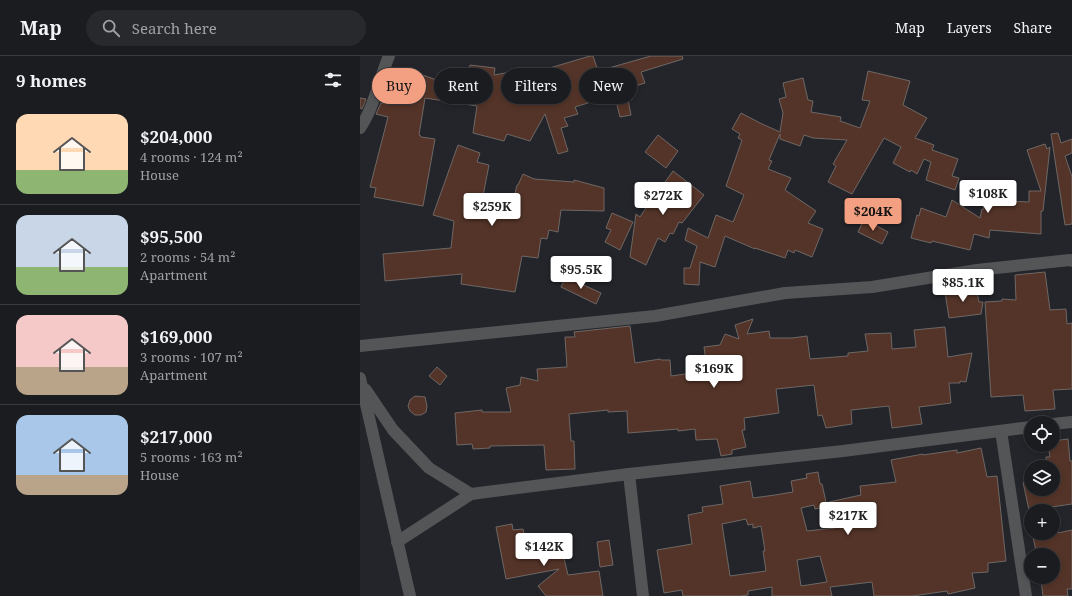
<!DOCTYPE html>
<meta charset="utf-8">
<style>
:root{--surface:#1b1c20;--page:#28292d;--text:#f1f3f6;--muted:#a0a1a5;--line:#393a3e;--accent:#f2a081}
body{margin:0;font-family:"Noto Serif",serif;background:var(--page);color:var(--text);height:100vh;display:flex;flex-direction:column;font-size:15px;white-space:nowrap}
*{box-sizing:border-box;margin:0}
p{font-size:13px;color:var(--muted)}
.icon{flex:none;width:22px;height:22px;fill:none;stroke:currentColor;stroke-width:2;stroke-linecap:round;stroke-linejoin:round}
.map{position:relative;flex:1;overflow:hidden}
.details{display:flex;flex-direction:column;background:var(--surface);width:360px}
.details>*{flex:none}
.guide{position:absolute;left:12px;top:12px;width:380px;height:36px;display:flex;gap:8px}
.buttons{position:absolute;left:664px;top:360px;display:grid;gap:8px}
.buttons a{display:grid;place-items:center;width:36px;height:36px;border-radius:50%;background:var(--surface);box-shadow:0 2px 6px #0003,0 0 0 1px var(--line);font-size:20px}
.price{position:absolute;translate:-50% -34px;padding:0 9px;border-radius:4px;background:#fff;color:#222;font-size:13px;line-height:26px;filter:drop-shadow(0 1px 2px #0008)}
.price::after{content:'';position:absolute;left:50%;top:24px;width:12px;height:9px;margin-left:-6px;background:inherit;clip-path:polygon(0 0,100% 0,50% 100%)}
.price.current{background:var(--accent);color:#111}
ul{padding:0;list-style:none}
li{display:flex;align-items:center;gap:12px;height:100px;padding:0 16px}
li+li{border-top:1px solid var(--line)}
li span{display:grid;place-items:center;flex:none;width:112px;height:80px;border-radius:12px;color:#555}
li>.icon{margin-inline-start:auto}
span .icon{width:48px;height:48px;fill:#fffc;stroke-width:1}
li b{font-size:17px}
h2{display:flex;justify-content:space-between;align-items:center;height:48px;padding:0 16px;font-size:17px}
.tag{padding:0 14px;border-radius:18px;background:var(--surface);box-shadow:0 2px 6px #0003,0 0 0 1px var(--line);font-size:14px;line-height:36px}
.tag.current{background:var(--accent);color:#111}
header{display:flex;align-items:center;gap:24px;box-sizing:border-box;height:56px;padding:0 20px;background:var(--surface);border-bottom:1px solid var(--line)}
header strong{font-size:19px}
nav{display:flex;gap:22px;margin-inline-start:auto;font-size:14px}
.search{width:280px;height:36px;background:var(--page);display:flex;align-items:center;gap:10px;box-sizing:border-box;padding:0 14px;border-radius:22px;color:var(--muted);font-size:15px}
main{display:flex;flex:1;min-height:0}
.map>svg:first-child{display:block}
.building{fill:#543428;stroke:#6e6764;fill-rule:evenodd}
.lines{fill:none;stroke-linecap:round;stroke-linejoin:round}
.minor{stroke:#545557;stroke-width:12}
</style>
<header>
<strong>Map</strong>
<div class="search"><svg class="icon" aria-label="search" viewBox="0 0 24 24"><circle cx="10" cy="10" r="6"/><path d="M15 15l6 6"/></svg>Search here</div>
<nav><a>Map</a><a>Layers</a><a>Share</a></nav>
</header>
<main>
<section class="details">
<h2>9 homes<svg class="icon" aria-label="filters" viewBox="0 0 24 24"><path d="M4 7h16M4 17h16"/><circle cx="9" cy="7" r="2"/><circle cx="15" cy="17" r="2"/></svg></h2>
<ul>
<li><span style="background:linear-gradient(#ffd9b3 70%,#8fb573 0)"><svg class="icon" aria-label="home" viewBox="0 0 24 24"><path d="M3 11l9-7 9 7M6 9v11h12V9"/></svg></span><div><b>$204,000</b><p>4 rooms · 124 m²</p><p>House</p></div></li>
<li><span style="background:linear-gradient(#c9d6e8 65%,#8fb573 0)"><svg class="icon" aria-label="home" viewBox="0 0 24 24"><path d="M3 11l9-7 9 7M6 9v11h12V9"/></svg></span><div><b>$95,500</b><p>2 rooms · 54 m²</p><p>Apartment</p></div></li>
<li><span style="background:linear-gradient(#f6c9c9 65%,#b9a48a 0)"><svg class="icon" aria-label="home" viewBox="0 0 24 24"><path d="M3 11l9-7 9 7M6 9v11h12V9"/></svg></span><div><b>$169,000</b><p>3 rooms · 107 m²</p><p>Apartment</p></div></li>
<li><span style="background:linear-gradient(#a9c7e8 75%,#b9a48a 0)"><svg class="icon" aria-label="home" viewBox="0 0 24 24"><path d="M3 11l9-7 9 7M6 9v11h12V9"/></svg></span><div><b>$217,000</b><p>5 rooms · 163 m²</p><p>House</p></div></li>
</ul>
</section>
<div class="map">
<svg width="712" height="540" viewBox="0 0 712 540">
<rect width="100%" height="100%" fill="#24252b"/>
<g class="building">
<polygon points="230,0 233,0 238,15 291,0 322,0 323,3 281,16 285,27 266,33 271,59 260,61 254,37 253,38 249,25 224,33 228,47 215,51 218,58 204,62 208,70 201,72 208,95 198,98 185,58 170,85 147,78 144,85 113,77 117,50 65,42 59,79 61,80 61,81 75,83 63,150 14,141 16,132 10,131 28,61 16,58 21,47 28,48 36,35 39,17 53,19 52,15 79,25 81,16 105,23 106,14 109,14 110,9 135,12 134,19 162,14 163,20"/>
<polygon points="508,15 550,25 543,49 567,62 555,82 574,89 572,94 598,103 592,120 599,122 595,134 566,124 571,106 564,103 557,118 551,114 550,116 533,107 541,91 524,82 492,138 468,126 476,110 473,108 487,84 453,82 444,79 440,90 420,83 420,78 409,104 412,105 408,113 431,122 425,134 456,155 448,167 463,173 452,201 435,194 434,197 428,194 425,202 395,192 395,193 365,180 355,211 340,206 339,229 324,228 324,212 330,212 337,190 325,184 328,172 348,182 356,159 373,166 384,139 366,130 382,84 378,82 380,78 372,73 381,57 400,67 420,76 423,57 419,43 426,41 423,27 443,22 448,44 453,45 451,56 481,61 480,65 500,72 510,45 502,44"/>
<polygon points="0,42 6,43 2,53 0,52"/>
<polygon points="698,77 701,87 712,83 712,97 705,100 712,121 712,168 705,169 691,78"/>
<polygon points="298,79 318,95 306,112 285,96"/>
<polygon points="685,88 687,93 690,91 683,155 681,155 681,178 630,174 629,182 614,178 610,194 572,185 571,187 551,182 557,159 559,160 561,152 586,161 592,144 620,162 622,153 623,154 624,144 669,146 669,135 681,135 667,94"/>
<polygon points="98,89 120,97 117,106 129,109 121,150 151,155 157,129 158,129 163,118 174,123 214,126 214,124 244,132 244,155 201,154 198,176 189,174 187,183 181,182 178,202 162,200 155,236 101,228 102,218 25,225 23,198 91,192 94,165 73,159"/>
<polygon points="313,115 344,139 322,167 319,166 313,178 310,177 305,186 298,182 286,209 270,201 276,158 280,161 292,143 297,144 300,133"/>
<polygon points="252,157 273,166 260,194 245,186 251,174 246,172"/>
<polygon points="504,163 528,176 522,188 498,176"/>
<polygon points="685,216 690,254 706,253 707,268 712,267 712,333 693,334 695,353 665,355 663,339 631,341 625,246 642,245 642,243 656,244 655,219"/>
<polygon points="206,221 241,237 236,248 201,231"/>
<polygon points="616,232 619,246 623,246 621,258 589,262 585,236"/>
<polygon points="393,263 387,278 409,275 410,282 432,282 447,280 450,303 488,300 488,297 508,295 505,278 531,277 532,293 556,291 554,274 585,271 588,301 612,297 606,326 600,325 600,327 589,327 591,347 559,351 562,368 532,372 529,350 491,354 492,368 466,372 462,359 458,360 454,329 416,333 419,357 384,362 385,374 382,374 386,391 372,394 372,398 361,400 357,383 336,384 335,373 318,375 318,373 268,377 267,355 248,356 248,354 209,358 211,385 214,385 215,413 186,414 184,389 130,390 130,392 113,393 112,388 97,389 95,357 122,354 122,356 151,356 146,332 160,329 161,321 178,325 177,313 207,311 205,281 215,281 214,276 270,270 275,307 300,303 301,304 310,304 311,320 347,315 344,291 360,289 365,278 379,283 375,269"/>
<polygon points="77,311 87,320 80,329 69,320"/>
<polygon points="55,340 65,341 67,350 66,356 61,359 55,359 50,355 48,350 50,344"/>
<polygon points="708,383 710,405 712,405 712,448 691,451 692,455 671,455 671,472 668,459 670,459 663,426 671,425 671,433 693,433 693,411 687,411 686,401 690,401 688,389 693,389 693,385"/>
<path d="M621,392L627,421L637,420L646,505L628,507V516L612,517L615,532L588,538L587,535L552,540H514L512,526L470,531L472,540H412V531L388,535V539L380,540H323L322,534L304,537L297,494L332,488L328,459L343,456L342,451L363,448L360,430L390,425L393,442L415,439L433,436L431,425L447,422L446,418L458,416L460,428H462L466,446L464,447L465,451L455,453L454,449L441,452L447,475L475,472L469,446L501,439L500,430L536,426L531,404L563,398V399L597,394V397ZM386,463L388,469L393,468V472L401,470L405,495H403L406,515L370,520L362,468ZM460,500L467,526L441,530L437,504Z"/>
<polygon points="693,458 698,477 712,474 712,533 707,533 708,540 683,540 681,524 680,524 679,521 693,521 693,499 677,499 672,477 693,477"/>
<polygon points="152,468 153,474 163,473 169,499 202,494 208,519 239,515 243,540 186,540 178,530 199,513 146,523 136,471"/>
<polygon points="249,484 253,509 240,511 237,486"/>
</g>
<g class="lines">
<g class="minor">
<path d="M0,72C14,52 19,23 29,0"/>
<polyline points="0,290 295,260 425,237 512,231 617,214 710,204 712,205"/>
<polyline points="0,322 50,540"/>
<polyline points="6,334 33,374 69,412 111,438"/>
<polyline points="693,368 712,366"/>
<polyline points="641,375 666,540"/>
<polyline points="269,418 283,540"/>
<polyline points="37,486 111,438 269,418 483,395 671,371"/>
</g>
</g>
</svg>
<div class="buttons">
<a><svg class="icon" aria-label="locate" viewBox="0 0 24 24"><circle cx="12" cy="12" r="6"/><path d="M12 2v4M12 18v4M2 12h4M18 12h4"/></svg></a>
<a><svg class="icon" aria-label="layers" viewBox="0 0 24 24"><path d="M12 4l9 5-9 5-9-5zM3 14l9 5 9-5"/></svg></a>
<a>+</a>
<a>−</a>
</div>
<b class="price" style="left:628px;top:158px">$108K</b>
<b class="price" style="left:303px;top:160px">$272K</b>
<b class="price" style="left:132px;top:171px">$259K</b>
<b class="price current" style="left:513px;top:176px">$204K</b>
<b class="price" style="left:221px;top:234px">$95.5K</b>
<b class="price" style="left:603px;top:247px">$85.1K</b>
<b class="price" style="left:354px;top:333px">$169K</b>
<b class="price" style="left:488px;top:480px">$217K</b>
<b class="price" style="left:184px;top:511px">$142K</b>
<div class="guide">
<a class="tag current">Buy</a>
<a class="tag">Rent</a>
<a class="tag">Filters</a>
<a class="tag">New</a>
</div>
</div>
</main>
